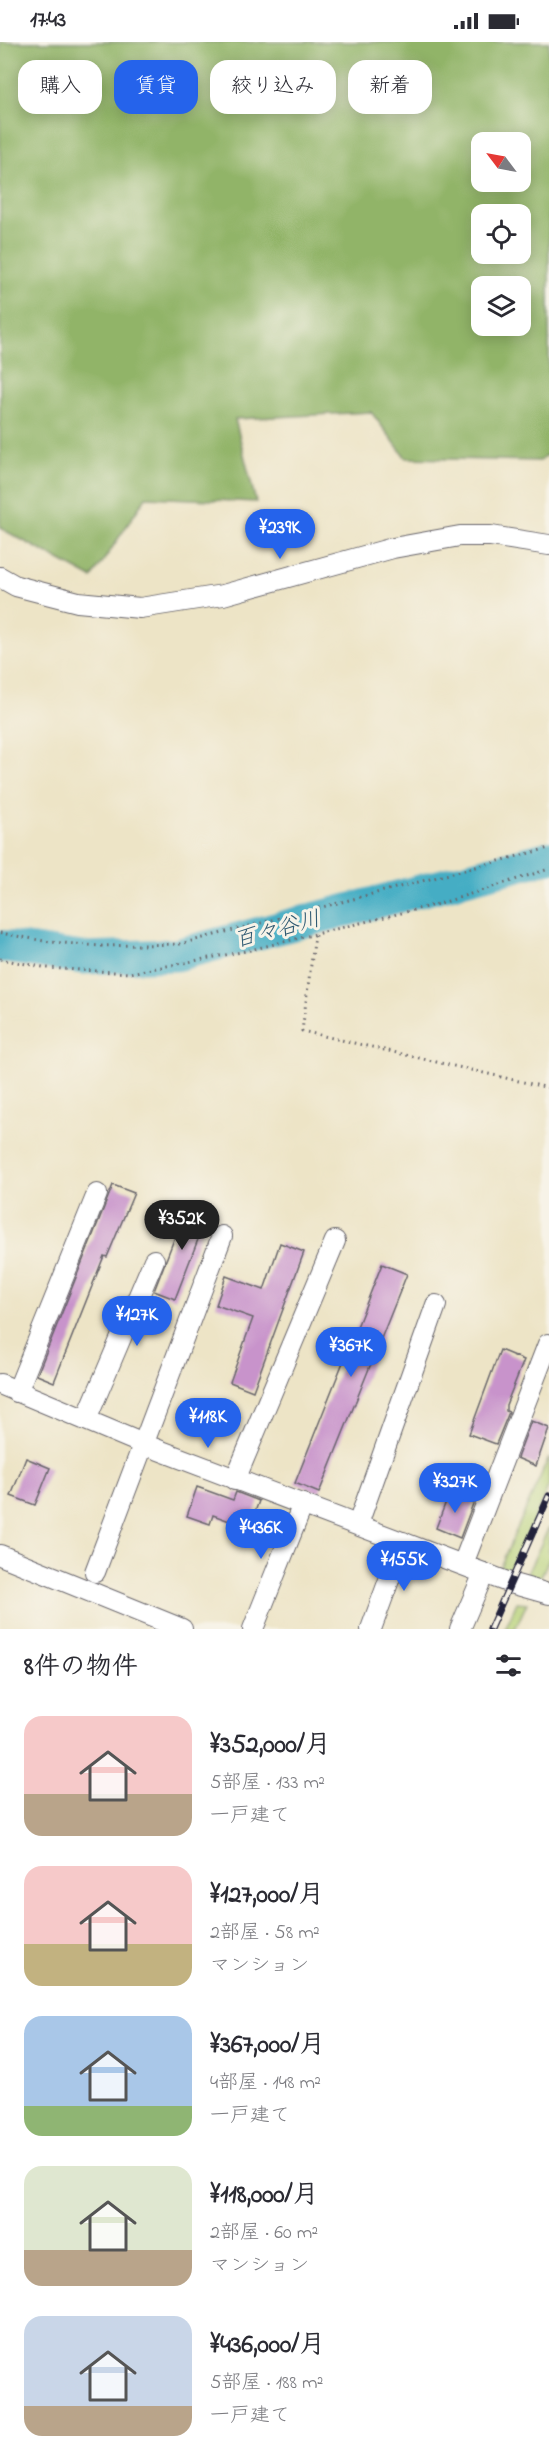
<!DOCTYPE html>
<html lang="ja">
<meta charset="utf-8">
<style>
:root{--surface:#fff;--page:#f7f7f7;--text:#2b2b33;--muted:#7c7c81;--accent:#2563eb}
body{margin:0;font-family:"Indie Flower","Klee One",sans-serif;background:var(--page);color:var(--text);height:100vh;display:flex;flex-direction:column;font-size:22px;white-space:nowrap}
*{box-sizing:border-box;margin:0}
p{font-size:20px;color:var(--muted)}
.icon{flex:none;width:33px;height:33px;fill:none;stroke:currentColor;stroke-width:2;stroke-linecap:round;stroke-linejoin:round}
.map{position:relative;height:1587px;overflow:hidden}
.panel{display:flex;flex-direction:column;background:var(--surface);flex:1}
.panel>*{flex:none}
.hud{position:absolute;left:18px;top:18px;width:513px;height:54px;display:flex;gap:12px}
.needle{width:39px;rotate:302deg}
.fabs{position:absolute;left:471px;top:90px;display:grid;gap:12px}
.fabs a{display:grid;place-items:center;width:60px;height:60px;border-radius:12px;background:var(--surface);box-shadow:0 3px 15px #0003;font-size:30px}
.price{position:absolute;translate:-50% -51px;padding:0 14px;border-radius:21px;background:var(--accent);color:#fff;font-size:20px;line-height:39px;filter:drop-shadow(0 2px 3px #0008)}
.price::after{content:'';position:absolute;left:50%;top:36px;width:18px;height:14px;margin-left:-9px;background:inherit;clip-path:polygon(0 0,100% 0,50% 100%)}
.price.current{background:#222;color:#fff}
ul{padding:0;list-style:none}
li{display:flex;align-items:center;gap:18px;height:150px;padding:0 24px}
li span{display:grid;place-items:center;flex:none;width:168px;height:120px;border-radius:18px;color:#555}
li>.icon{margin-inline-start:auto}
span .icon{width:72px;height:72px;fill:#fffc;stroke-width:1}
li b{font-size:26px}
h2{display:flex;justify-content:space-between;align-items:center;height:72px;padding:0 24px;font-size:26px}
.tag{padding:0 21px;border-radius:18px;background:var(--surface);box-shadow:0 3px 15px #0003;font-size:21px;line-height:54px}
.tag.current{background:var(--accent);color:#fff}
.status{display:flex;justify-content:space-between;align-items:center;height:42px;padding:0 30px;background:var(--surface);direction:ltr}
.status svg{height:16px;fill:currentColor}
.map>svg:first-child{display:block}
.green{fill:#b7d278;stroke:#6c7a5a;stroke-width:1.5}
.forest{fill:#91b468;stroke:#5a6b52;stroke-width:1.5;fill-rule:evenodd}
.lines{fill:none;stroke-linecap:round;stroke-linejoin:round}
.river{stroke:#44adc4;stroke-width:33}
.building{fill:#c893cb}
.street-casing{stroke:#69666c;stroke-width:22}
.path{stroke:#69666c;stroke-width:3;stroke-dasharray:1.5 4.5;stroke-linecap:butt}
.street{stroke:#fff;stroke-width:20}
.rail-casing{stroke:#22223b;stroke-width:7}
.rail{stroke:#f7f3e8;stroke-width:4.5;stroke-dasharray:14;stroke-linecap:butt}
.labels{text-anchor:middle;stroke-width:6;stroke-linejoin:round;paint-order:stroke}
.water-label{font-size:22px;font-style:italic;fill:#305a72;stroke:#f7f3e8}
</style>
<div class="status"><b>17:43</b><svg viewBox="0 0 49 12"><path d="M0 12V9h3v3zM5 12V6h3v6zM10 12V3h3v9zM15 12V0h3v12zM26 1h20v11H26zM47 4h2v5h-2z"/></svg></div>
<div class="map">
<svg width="549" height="1587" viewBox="0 0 549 1587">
<rect width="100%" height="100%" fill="#f7f3e8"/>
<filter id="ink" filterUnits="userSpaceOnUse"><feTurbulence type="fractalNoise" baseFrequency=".0167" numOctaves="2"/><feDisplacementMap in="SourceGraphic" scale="12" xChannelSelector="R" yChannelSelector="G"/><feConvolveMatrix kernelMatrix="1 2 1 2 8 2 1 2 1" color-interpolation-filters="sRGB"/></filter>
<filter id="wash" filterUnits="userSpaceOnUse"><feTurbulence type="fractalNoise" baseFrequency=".008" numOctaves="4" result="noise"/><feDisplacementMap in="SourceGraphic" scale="24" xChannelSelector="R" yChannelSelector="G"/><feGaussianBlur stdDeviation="1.35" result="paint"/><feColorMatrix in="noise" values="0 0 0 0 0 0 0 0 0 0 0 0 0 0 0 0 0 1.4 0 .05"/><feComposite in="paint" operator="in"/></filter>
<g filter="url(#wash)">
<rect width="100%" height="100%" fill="#ede4c6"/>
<g class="green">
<polygon points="549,1415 549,1443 511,1529 500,1525"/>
<polygon points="549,1485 549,1517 540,1536 527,1532"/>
<polygon points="517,1560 527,1561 515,1587 505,1587"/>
</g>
<path class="forest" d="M0,0H549V411L540,419L406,416L371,370L235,377L256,460L146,455L92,536L0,486ZM482,100H520V140H482ZM482,172H520V212H482ZM482,244H520V284H482Z"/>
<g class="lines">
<polyline class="river" points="0,904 82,916 176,913 549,815"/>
</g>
<g id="blocks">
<g class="building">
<polygon points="113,1143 134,1151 107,1215 104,1214 54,1340 37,1333"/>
<polygon points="188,1161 209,1169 175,1257 154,1249"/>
<polygon points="280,1201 304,1210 253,1349 230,1340 253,1276 216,1263 226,1234 264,1248"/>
<polygon points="382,1222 407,1232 319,1451 295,1441"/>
<polygon points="500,1308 524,1318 506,1363 506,1369 509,1370 496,1402 469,1392"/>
<polygon points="531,1379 549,1386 536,1424 517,1416"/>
<polygon points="26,1416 50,1426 35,1463 11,1454"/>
<polygon points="197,1445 233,1458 236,1450 259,1459 249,1486 213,1473 210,1482 187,1474"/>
<polygon points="450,1449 474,1459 460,1496 436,1486"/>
</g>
</g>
</g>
<g filter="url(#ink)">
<use href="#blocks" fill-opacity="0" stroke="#69666c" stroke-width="1.5"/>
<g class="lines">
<g class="street-casing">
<g id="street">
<polyline points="0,535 16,544 78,560 140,566 223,553 393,506 460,494 491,494 549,503"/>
<polyline points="0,1342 143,1402 510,1541 549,1552"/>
<polyline points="17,1350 97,1152"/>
<polyline points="86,1378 154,1218"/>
<polyline points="235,1438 335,1199"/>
<polyline points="358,1482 436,1263"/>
<polyline points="0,1513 182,1587"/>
<polyline points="463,1522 548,1302"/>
<polyline points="95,1530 222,1194"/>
<polyline points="253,1587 303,1462"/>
<polyline points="371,1587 403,1500"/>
<polyline points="460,1587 484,1531"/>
</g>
</g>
<g class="path">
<polyline points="0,891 50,900 100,904 180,902 549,806"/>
<polyline points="315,893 302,989 549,1046"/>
<polyline points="0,917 48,926 130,931 246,909 442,861 549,827"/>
</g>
<use href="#street" class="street"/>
<g class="rail-casing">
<polyline id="rail" points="490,1587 549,1454"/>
</g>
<use href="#rail" class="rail"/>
</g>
</g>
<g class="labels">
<g class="water-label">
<text transform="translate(277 886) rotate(-15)" y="8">百々谷川</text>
</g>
</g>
</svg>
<div class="fabs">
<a><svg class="needle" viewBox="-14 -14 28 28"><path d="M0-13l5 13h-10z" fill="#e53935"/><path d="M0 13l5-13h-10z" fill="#7c7c81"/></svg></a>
<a><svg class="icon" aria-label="locate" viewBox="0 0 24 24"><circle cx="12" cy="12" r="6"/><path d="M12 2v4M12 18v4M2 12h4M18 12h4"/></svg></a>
<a><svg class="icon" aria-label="layers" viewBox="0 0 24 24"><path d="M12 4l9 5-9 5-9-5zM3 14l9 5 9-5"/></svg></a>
</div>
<b class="price" style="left:280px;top:518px">¥239K</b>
<b class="price current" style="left:182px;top:1209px">¥352K</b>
<b class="price" style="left:137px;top:1305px">¥127K</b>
<b class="price" style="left:351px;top:1336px">¥367K</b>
<b class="price" style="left:208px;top:1407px">¥118K</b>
<b class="price" style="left:455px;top:1472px">¥327K</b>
<b class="price" style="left:261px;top:1518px">¥436K</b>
<b class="price" style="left:404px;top:1550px">¥155K</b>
<div class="hud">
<a class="tag">購入</a>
<a class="tag current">賃貸</a>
<a class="tag">絞り込み</a>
<a class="tag">新着</a>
</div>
</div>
<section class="panel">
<h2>8件の物件<svg class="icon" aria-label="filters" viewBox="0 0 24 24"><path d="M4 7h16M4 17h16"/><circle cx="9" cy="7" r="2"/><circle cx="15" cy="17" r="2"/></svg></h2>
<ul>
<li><span style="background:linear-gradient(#f6c9c9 65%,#b9a48a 0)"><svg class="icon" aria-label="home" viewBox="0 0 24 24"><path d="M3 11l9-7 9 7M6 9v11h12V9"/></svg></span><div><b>¥352,000/月</b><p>5部屋 · 133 m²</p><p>一戸建て</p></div></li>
<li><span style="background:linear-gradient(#f6c9c9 65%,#c2b280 0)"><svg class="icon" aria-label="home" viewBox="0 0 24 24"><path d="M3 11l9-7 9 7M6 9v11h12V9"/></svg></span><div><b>¥127,000/月</b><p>2部屋 · 58 m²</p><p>マンション</p></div></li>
<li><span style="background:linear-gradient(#a9c7e8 75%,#8fb573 0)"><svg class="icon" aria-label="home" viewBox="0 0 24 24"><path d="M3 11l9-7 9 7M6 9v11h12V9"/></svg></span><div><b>¥367,000/月</b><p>4部屋 · 148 m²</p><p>一戸建て</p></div></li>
<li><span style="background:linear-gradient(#dfe7d0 70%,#b9a48a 0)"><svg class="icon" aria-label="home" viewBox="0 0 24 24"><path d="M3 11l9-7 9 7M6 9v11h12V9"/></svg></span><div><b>¥118,000/月</b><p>2部屋 · 60 m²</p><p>マンション</p></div></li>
<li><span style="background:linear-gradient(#c9d6e8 75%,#b9a48a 0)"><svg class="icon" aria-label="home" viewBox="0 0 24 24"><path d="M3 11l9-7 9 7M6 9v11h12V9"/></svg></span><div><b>¥436,000/月</b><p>5部屋 · 188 m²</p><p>一戸建て</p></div></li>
</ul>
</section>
